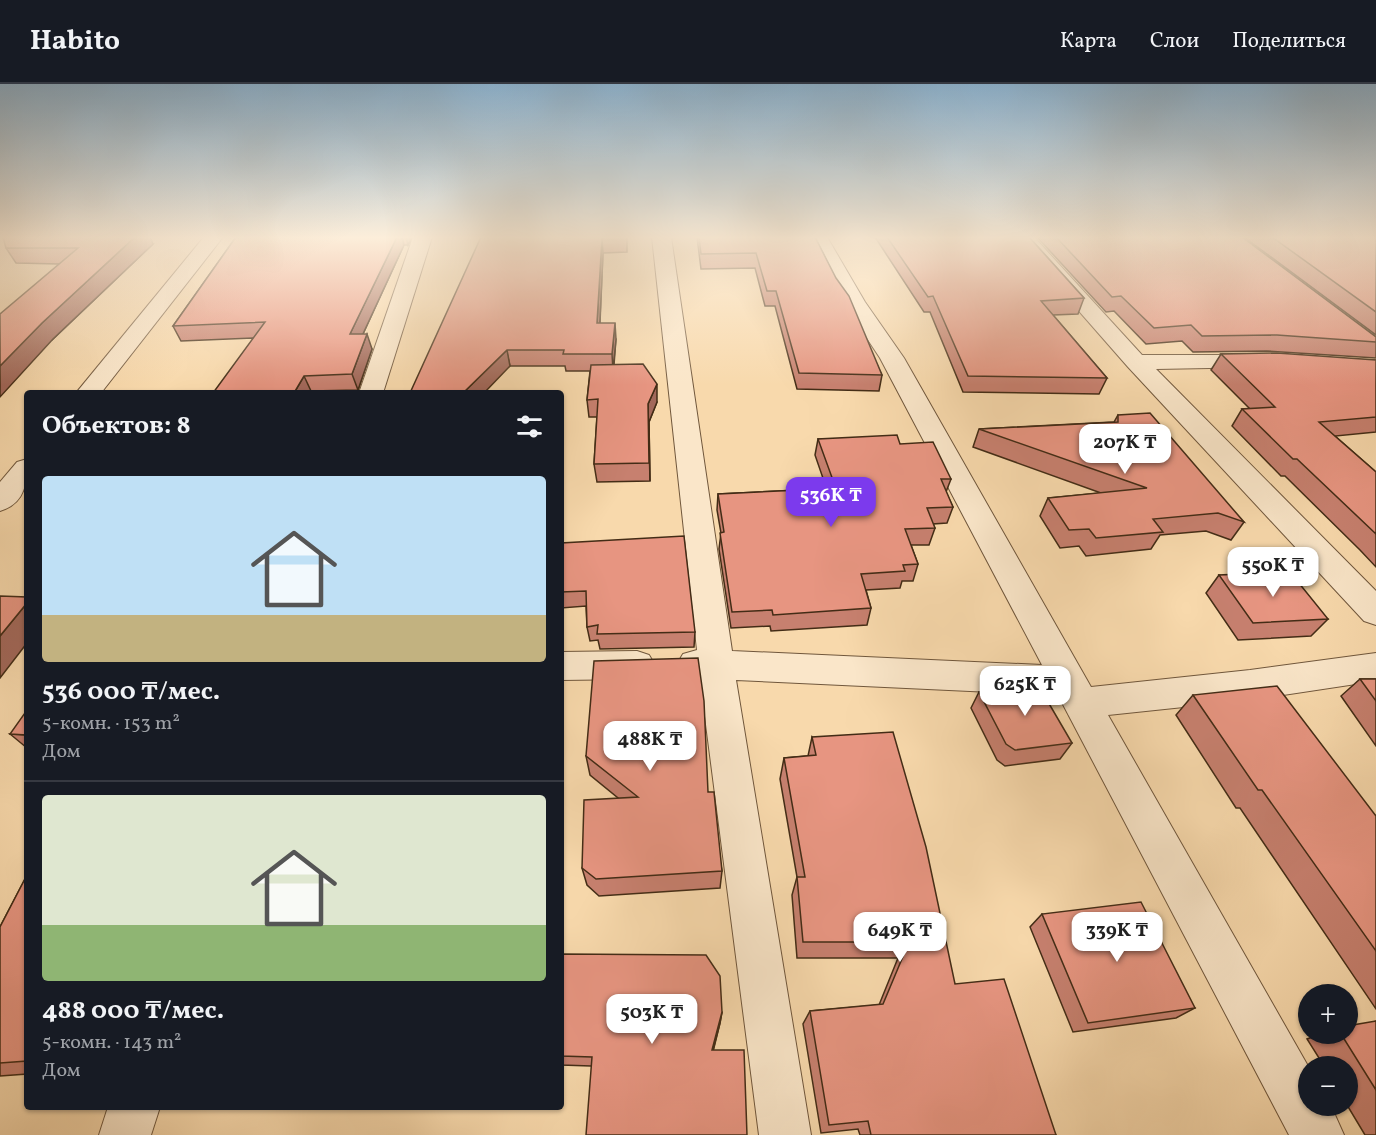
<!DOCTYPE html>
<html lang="ru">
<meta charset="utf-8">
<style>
:root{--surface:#171b24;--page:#20242c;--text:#f1f3f6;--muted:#9ea1a6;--line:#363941;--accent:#7c3aed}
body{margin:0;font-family:Vollkorn,serif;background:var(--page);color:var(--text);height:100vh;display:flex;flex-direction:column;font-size:22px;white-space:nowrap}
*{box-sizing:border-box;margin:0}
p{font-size:20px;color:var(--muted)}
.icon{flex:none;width:33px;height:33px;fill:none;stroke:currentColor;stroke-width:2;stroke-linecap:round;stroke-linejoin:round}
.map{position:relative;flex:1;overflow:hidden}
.sheet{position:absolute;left:24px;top:306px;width:540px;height:720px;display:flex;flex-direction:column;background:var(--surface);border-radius:6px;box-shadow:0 2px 4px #0004}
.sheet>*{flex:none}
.fabs{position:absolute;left:1298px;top:900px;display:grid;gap:12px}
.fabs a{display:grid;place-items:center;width:60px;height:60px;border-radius:50%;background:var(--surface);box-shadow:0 2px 4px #0004;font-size:30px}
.price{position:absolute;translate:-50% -51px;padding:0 14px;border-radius:12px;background:#fff;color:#222;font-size:20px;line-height:39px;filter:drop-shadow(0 2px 3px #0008)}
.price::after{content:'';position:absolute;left:50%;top:36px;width:18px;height:14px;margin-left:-9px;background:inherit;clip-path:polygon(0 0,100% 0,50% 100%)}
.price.current{background:var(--accent);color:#fff}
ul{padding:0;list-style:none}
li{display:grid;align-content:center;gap:12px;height:318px;padding:0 18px}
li+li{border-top:2px solid var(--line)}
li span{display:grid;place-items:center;height:186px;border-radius:6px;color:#555}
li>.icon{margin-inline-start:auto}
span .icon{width:108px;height:108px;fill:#fffc;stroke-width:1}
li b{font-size:26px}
h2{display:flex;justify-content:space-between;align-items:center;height:72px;padding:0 18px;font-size:26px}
header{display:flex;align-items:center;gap:36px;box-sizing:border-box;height:84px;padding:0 30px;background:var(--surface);border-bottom:2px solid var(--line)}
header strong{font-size:28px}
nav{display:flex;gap:33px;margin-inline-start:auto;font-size:21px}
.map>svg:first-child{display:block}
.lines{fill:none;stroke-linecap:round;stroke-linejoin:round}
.minor-casing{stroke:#70573c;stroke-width:2}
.minor{fill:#fae6c9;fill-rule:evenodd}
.wall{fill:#c7806f;stroke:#432c16;stroke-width:1.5}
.shaded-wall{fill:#a2685a;stroke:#432c16;stroke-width:1.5}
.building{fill:#e79581;stroke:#432c16;stroke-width:1.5}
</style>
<header>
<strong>Habito</strong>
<nav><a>Карта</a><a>Слои</a><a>Поделиться</a></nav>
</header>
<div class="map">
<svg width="1376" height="1051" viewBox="0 0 1376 1051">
<rect width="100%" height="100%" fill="#f8d9ac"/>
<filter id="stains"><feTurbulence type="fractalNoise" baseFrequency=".00333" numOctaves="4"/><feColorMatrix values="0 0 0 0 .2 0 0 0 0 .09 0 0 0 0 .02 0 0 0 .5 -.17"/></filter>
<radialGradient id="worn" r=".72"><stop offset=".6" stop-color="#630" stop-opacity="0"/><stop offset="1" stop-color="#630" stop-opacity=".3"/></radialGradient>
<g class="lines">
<g class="minor-casing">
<g id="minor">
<polygon points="204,153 223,153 101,309 76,309"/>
<polygon points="413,153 432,153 383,309 359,309"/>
<polygon points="652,153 671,153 732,567 1042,581 880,274 843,218 808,153 827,153 865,218 904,274 1091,603 1250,586 1376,569 1376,597 1250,616 1108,631 1308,982 1308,1022 1331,1022 1344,1051 1289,1051 1058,611 736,596 811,1051 759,1051 700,594 683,590 677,580 683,570 697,566"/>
<polygon points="1014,153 1034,153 1142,271 1271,271 1275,276 1271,281 1263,283 1156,285 1376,507 1376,541 1364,537 1128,283"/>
<path d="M27,375C27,398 26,419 0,427V398L17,378Z"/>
<polygon points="637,567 649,571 655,581 649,591 637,595 561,596 561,568"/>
<polygon points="108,1023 160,1023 151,1051 99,1051"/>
</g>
</g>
<use href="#minor" class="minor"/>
</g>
<g class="wall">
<polygon points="236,153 412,153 408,161 404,161 363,250 372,265 358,306 311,307 253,254 181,257 173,242"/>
<polygon points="481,153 627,153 627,168 603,169 600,239 616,255 614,281 657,318 649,338 650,397 597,398 594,380 597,333 589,333 587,316 590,287 566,287 565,282 510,282"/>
<polygon points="697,153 815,153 882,291 879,307 797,305 775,222 765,222 755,184 701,185"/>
<polygon points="875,153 1029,153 1084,214 1078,230 1053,231 1107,294 1099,310 963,308 930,228 924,228"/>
<polygon points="1037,153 1242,153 1376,253 1376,274 1267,267 1193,268 1182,257 1146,260 1114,227 1106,228"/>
<polygon points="1244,153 1376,153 1376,251"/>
<polygon points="153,160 53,255 59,180 16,179 6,164"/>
<polygon points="1221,270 1376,276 1376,348 1335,352 1376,388 1376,483 1360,466 1285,392 1281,392 1232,342 1242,325 1250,325 1211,286"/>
<polygon points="1118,331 1244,438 1231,456 1206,447 1160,451 1151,465 1086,472 1079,462 1060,464 1040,432 1048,414 1101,409 973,363 979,345 1114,338"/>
<polygon points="818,355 900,360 951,395 946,408 953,423 947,439 933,440 935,444 929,461 911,461 918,480 913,497 902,497 900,504 866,506 871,524 867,541 771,547 770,542 731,544 719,465 721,449 717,426 718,410 798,406 799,401 825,400 815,371"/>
<polygon points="561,459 695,548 694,563 600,565 598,556 590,557 587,543 586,522 561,524"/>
<polygon points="1219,491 1328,535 1311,552 1238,556 1206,509"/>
<polygon points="1360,595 1376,595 1376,662 1341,612"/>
<polygon points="979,608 1072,659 1060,675 1005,682 997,676 971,624"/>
<polygon points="1193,611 1376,732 1376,925 1240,724 1236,724 1176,631"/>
<polygon points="10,650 27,651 27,664"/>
<polygon points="812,653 955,900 1056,1051 860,1051 858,1045 821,1049 803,940 810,927 879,921 898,874 797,874 792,811 797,793 780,695 784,674 808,672"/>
<polygon points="586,672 708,708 722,787 720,804 599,812 587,801 582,784 618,714 590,691"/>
<polygon points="27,791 27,990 0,992 0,843"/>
<polygon points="1042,830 1195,924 1176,934 1073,948 1030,843"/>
<polygon points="561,870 722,928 720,939 713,966 591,982 561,981"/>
<polygon points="1376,937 1376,1051 1365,1051 1347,1021 1347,982 1324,982 1307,955 1321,950 1347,950"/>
</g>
<g class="shaded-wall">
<polygon points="135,153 150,153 153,160 53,255 0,313 0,282 42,239"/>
<polygon points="397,153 402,153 404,161 356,265 350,250"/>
<polygon points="406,153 412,153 408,161"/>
<polygon points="602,154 603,169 599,256 597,239"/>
<polygon points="615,239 616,255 613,286 612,270"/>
<polygon points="367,250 372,265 358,306 352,290"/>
<polygon points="507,266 510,282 484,309 463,309"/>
<polygon points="304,292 311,307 310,309 294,309"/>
<polygon points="657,300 657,318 649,338 650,397 648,320"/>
<polygon points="27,519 27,559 0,594 0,552"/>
<polygon points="722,928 720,939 711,976 712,966"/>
</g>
<g class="building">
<polygon points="3,153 135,153 42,239 0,282 0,230 78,164 6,164"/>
<polygon points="236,153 397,153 350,250 367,250 352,290 304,292 294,309 213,309 265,238 173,242"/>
<polygon points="481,153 605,153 602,154 597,239 615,239 612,270 563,270 564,266 507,266 463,309 410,309"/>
<polygon points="699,153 815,153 836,194 849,212 882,291 799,289 776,207 767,207 756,169 701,170"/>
<polygon points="887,153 1029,153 1084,214 1041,217 1107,294 968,292 933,212 928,213"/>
<polygon points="1056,153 1242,153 1376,253 1376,258 1277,251 1202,252 1191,241 1154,244 1121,212 1112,213"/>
<polygon points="1272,153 1376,153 1376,228"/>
<polygon points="1277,269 1376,276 1376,333 1319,338 1376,388 1376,450 1297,375 1293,375 1242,325 1275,323 1221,270"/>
<polygon points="643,280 657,300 648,320 649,379 594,380 598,315 587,316 591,281"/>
<polygon points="1150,329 1244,438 1218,429 1153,435 1163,448 1096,454 1089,445 1069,446 1048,414 1147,404 979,345 1118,338 1118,331"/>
<polygon points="897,351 900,360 933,358 951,395 941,395 953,423 927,424 935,444 905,445 918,480 903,481 905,487 861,490 871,524 773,531 772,526 732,528 720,449 724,448 718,410 800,406 799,401 834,399 818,355"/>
<polygon points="684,452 695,548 597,550 598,541 587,543 586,507 561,508 561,459"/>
<polygon points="1290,488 1328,535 1253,539 1219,491"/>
<polygon points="0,512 27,513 27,519 0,552"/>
<polygon points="698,574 704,617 708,708 714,708 722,787 596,795 582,784 584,716 638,713 586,672 594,577"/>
<polygon points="1360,595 1376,595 1376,617"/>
<polygon points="1037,599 1072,659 1015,666 1006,660 979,608"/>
<polygon points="1277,602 1376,732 1376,867 1262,706 1258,706 1193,611"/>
<polygon points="27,626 27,651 10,650"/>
<polygon points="893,648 926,763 955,900 1004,895 1056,1051 871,1051 868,1037 829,1041 810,927 883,920 909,858 803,858 797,793 805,793 784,674 816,671 812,653"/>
<polygon points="27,791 27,977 0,979 0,843"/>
<polygon points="1141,818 1195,924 1088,939 1042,830"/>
<polygon points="561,870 706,871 720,892 722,928 712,966 744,966 747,1051 586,1051 592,973 561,972"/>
<polygon points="1376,937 1376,1006 1341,950 1347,950 1347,942"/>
</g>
<linearGradient id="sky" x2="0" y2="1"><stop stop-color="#8cb5d4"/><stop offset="0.51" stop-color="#fceeda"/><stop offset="1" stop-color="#fceeda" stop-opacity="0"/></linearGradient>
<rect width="1376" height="301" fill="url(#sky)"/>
<rect width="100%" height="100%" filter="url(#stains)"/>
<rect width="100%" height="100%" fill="url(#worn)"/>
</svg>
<div class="fabs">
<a>+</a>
<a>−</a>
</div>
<b class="price" style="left:1125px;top:391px">207K ₸</b>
<b class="price current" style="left:831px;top:444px">536K ₸</b>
<b class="price" style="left:1273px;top:514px">550K ₸</b>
<b class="price" style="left:1025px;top:633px">625K ₸</b>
<b class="price" style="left:650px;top:688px">488K ₸</b>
<b class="price" style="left:900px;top:879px">649K ₸</b>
<b class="price" style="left:1117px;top:879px">339K ₸</b>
<b class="price" style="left:652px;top:961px">503K ₸</b>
<section class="sheet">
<h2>Объектов: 8<svg class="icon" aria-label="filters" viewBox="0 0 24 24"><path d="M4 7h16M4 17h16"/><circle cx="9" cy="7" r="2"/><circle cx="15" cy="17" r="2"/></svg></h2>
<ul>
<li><span style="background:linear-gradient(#bfe0f5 75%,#c2b280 0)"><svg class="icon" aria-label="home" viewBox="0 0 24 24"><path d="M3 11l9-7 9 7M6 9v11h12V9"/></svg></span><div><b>536 000 ₸/мес.</b><p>5-комн. · 153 m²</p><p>Дом</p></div></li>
<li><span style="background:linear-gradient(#dfe7d0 70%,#8fb573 0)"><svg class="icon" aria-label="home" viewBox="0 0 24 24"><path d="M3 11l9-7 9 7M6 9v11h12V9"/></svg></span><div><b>488 000 ₸/мес.</b><p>5-комн. · 143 m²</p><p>Дом</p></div></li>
</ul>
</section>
</div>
